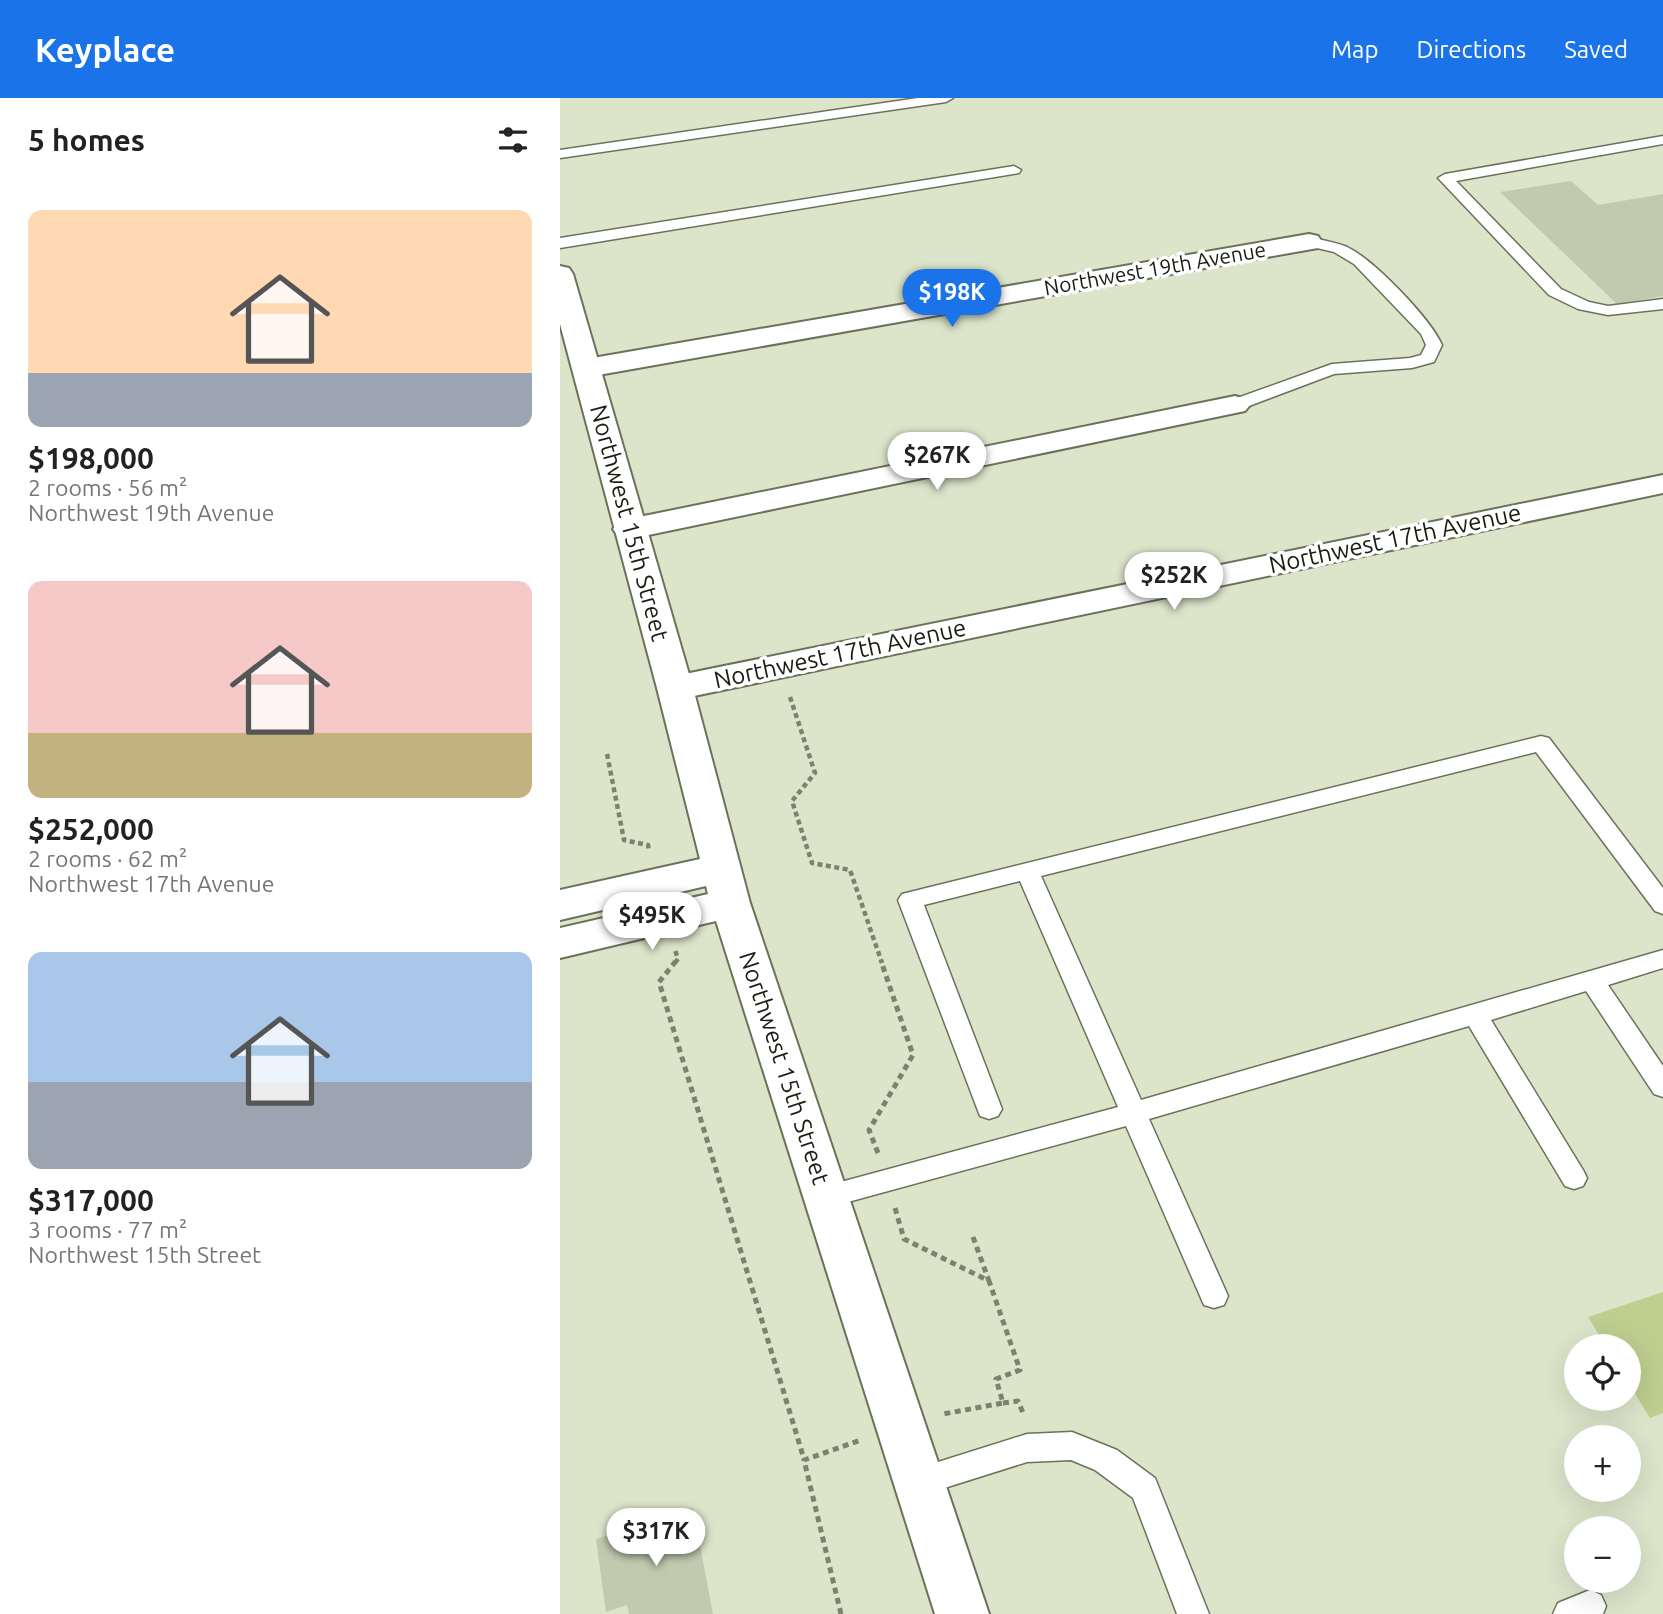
<!DOCTYPE html>
<meta charset="utf-8">
<style>
:root{--surface:#fff;--page:#f6f6f6;--text:#222;--muted:#767676;--accent:#1a73e8}
body{margin:0;font-family:Ubuntu,sans-serif;background:var(--page);color:var(--text);height:100vh;display:flex;flex-direction:column;font-size:26px;white-space:nowrap}
*{box-sizing:border-box;margin:0}
p{font-size:23px;color:var(--muted)}
.icon{flex:none;width:38px;height:38px;fill:none;stroke:currentColor;stroke-width:2;stroke-linecap:round;stroke-linejoin:round}
.map{position:relative;flex:1;overflow:hidden}
.details{display:flex;flex-direction:column;background:var(--surface);width:560px}
.details>*{flex:none}
.controls{position:absolute;left:1004px;top:1236px;display:grid;gap:14px}
.controls a{display:grid;place-items:center;width:77px;height:77px;border-radius:50%;background:var(--surface);box-shadow:0 7px 28px #0002;font-size:35px}
.price{position:absolute;translate:-50% -60px;padding:0 16px;border-radius:24px;background:#fff;color:#222;font-size:23px;line-height:46px;filter:drop-shadow(0 2px 4px #0008)}
.price::after{content:'';position:absolute;left:50%;top:42px;width:21px;height:16px;margin-left:-10px;background:inherit;clip-path:polygon(0 0,100% 0,50% 100%)}
.price.active{background:var(--accent);color:#fff}
ul{padding:0;list-style:none}
li{display:grid;align-content:center;gap:14px;height:371px;padding:0 28px}
li span{display:grid;place-items:center;height:217px;border-radius:14px;color:#555}
li>.icon{margin-inline-start:auto}
span .icon{width:126px;height:126px;fill:#fffc;stroke-width:1}
li b{font-size:30px}
h2{display:flex;justify-content:space-between;align-items:center;height:84px;padding:0 28px;font-size:30px}
header{display:flex;align-items:center;gap:42px;box-sizing:border-box;height:98px;padding:0 35px;background:var(--accent);color:#fff}
header strong{font-size:33px}
nav{display:flex;gap:38px;margin-inline-start:auto;font-size:24px}
main{display:flex;flex:1;min-height:0}
.map>svg:first-child{display:block}
.green{fill:#bdce8f}
.building{fill:#c1c9af}
.lines{fill:none;stroke-linecap:round;stroke-linejoin:round}
.lane-casing{stroke:#6b725a;stroke-width:3}
.street-casing{stroke:#6b725a;stroke-width:4}
.secondary-casing{stroke:#6b725a;stroke-width:4}
.path-far1{stroke:#7c826f;stroke-width:4.5;stroke-dasharray:5 3.5;stroke-linecap:butt}
.path{stroke:#7c826f;stroke-width:5;stroke-dasharray:6 4.5;stroke-linecap:butt}
.lane{fill:#fff;fill-rule:evenodd}
.street{fill:#fff;fill-rule:evenodd}
.secondary{fill:#fff;fill-rule:evenodd}
.labels{text-anchor:middle;stroke-width:7;stroke-linejoin:round;paint-order:stroke}
.far-street-label{font-size:21px;fill:#1a1d13;stroke:#fff}
.street-label{font-size:24px;fill:#1a1d13;stroke:#fff}
</style>
<header>
<strong>Keyplace</strong>
<nav><a>Map</a><a>Directions</a><a>Saved</a></nav>
</header>
<main>
<section class="details">
<h2>5 homes<svg class="icon" aria-label="filters" viewBox="0 0 24 24"><path d="M4 7h16M4 17h16"/><circle cx="9" cy="7" r="2"/><circle cx="15" cy="17" r="2"/></svg></h2>
<ul>
<li><span style="background:linear-gradient(#ffd9b3 75%,#9aa5b1 0)"><svg class="icon" aria-label="home" viewBox="0 0 24 24"><path d="M3 11l9-7 9 7M6 9v11h12V9"/></svg></span><div><b>$198,000</b><p>2 rooms · 56 m²</p><p>Northwest 19th Avenue</p></div></li>
<li><span style="background:linear-gradient(#f6c9c9 70%,#c2b280 0)"><svg class="icon" aria-label="home" viewBox="0 0 24 24"><path d="M3 11l9-7 9 7M6 9v11h12V9"/></svg></span><div><b>$252,000</b><p>2 rooms · 62 m²</p><p>Northwest 17th Avenue</p></div></li>
<li><span style="background:linear-gradient(#a9c7e8 60%,#9aa5b1 0)"><svg class="icon" aria-label="home" viewBox="0 0 24 24"><path d="M3 11l9-7 9 7M6 9v11h12V9"/></svg></span><div><b>$317,000</b><p>3 rooms · 77 m²</p><p>Northwest 15th Street</p></div></li>
</ul>
</section>
<div class="map">
<svg width="1103" height="1516" viewBox="0 0 1103 1516">
<rect width="100%" height="100%" fill="#dce5ca"/>
<polygon class="green" points="1103,1194 1103,1315 1090,1320 1069,1286 1069,1248 1046,1248 1028,1219"/>
<g class="building">
<polygon points="1011,83 1038,107 1103,96 1103,198 1057,206 940,94"/>
<polygon points="133,1410 153,1516 69,1516 67,1507 46,1514 36,1441"/>
</g>
<g class="lines">
<g class="lane-casing">
<g id="lane">
<polygon points="358,0 393,0 386,4 0,60 0,52"/>
<polygon points="1103,38 1103,46 896,83 1001,191 1029,204 1048,208 1103,201 1103,211 1048,217 1018,211 989,197 878,80 885,76"/>
<polygon points="454,68 461,72 459,75 0,150 0,140"/>
<path d="M749,139C761,142 775,144 787,149C813,161 870,220 882,247L874,264L852,270L774,276L681,311H669L666,307L669,303L772,266L850,260L861,257L866,247L861,236L794,166L774,154L744,147L741,144Z"/>
<polygon points="981,638 989,640 1103,790 1103,816 1095,813 976,654 481,778 581,1002 1103,852 1103,870 1048,887 1103,968 1103,999 1094,996 1026,893 931,922 1023,1072 1027,1080 1023,1088 1014,1091 1005,1088 909,928 589,1021 668,1198 664,1207 654,1210 644,1207 566,1028 266,1110 257,1107 253,1099 257,1091 266,1088 558,1009 460,783 364,807 442,1011 438,1018 429,1021 420,1018 338,802 342,796"/>
<polygon points="512,1334 557,1352 595,1380 649,1516 617,1516 573,1400 535,1372 511,1362 467,1364 359,1398 348,1394 344,1384 348,1374 359,1370 467,1336"/>
<polygon points="1030,1492 1041,1497 1046,1508 1043,1516 993,1516 998,1505"/>
</g>
</g>
<g class="street-casing">
<g id="street">
<polygon points="749,136 758,138 762,144 758,150 27,279 17,276 13,270 17,264 27,261"/>
<polygon points="675,298 685,301 690,307 685,313 69,441 58,438 53,431 58,424 69,421"/>
<polygon points="1103,377 1103,395 115,602 103,598 97,590 103,582 115,578"/>
</g>
</g>
<g class="secondary-casing">
<polygon id="secondary" points="0,168 9,170 13,176 133,590 190,805 429,1516 375,1516 156,823 0,860 0,830 148,796 146,788 0,822 0,792 140,761 97,590 0,226"/>
</g>
<g class="path-far1">
<polyline points="230,599 255,675 232,703 252,765 290,772 322,865"/>
<polyline points="47,656 64,742 88,747 89,753"/>
<polyline points="115,865 118,861 115,852"/>
</g>
<g class="path">
<polyline points="116,863 99,884 244,1361"/>
<polyline points="318,1055 309,1032 353,957 321,863"/>
<polyline points="335,1110 344,1141 429,1183 460,1272 436,1281 443,1305 383,1316"/>
<polyline points="413,1139 429,1183"/>
<polyline points="443,1305 458,1303 464,1317"/>
<polyline points="281,1516 244,1362 301,1342"/>
</g>
<use href="#lane" class="lane"/>
<use href="#street" class="street"/>
<use href="#secondary" class="secondary"/>
</g>
<g class="labels">
<g class="far-street-label">
<text transform="translate(595 171) rotate(-10)" y="7">Northwest 19th Avenue</text>
</g>
<g class="street-label">
<text transform="translate(69 425) rotate(75)" y="8">Northwest 15th Street</text>
<text transform="translate(835 441) rotate(-12)" y="8">Northwest 17th Avenue</text>
<text transform="translate(280 556) rotate(-12)" y="8">Northwest 17th Avenue</text>
<text transform="translate(224 970) rotate(72)" y="8">Northwest 15th Street</text>
</g>
</g>
</svg>
<div class="controls">
<a><svg class="icon" aria-label="locate" viewBox="0 0 24 24"><circle cx="12" cy="12" r="6"/><path d="M12 2v4M12 18v4M2 12h4M18 12h4"/></svg></a>
<a>+</a>
<a>−</a>
</div>
<b class="price active" style="left:392px;top:231px">$198K</b>
<b class="price" style="left:377px;top:394px">$267K</b>
<b class="price" style="left:614px;top:514px">$252K</b>
<b class="price" style="left:92px;top:854px">$495K</b>
<b class="price" style="left:96px;top:1470px">$317K</b>
</div>
</main>
